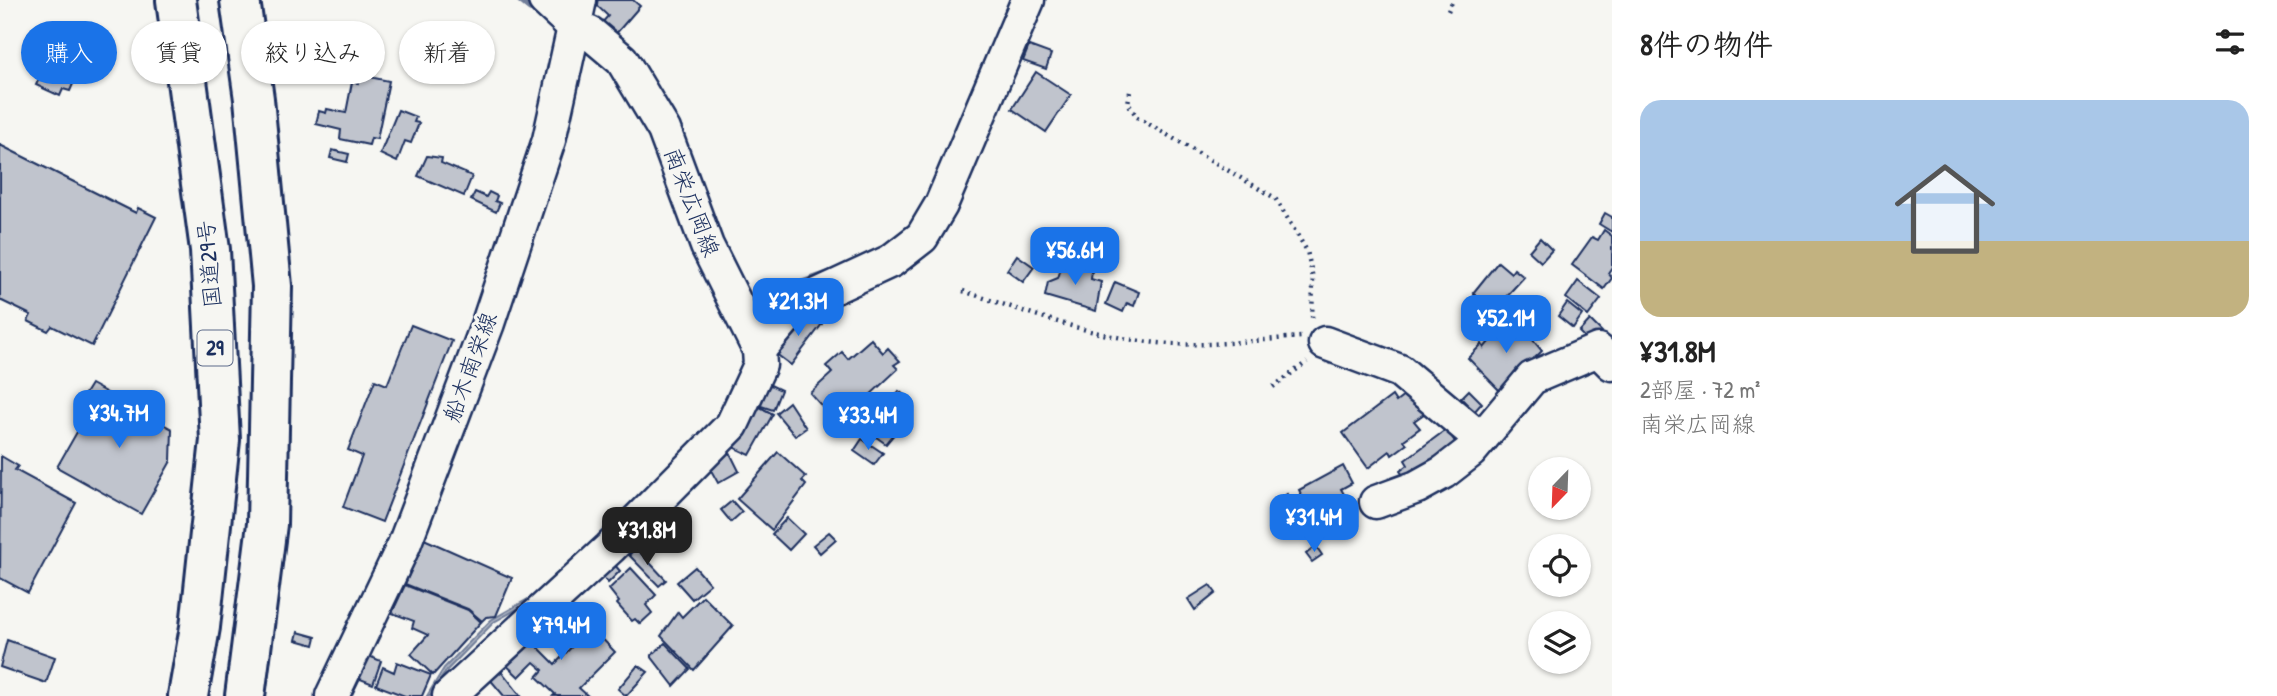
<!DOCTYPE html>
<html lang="ja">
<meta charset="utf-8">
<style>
:root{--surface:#fff;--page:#f2f2f2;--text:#222;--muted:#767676;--line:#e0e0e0;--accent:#1a73e8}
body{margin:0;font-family:"Patrick Hand","Klee One",sans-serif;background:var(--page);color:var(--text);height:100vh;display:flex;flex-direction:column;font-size:26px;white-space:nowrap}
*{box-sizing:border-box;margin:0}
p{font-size:23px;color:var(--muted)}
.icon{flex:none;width:38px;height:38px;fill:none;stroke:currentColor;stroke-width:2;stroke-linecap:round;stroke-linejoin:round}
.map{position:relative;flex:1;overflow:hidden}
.panel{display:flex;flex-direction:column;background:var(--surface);width:665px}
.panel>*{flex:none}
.banner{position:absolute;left:21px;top:21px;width:665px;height:63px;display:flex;gap:14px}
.needle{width:46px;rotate:203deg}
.tools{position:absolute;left:1528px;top:457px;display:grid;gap:14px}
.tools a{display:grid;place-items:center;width:63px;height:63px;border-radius:50%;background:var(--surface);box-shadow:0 2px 5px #0004;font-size:35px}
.price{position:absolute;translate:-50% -60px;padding:0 16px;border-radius:14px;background:var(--accent);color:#fff;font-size:23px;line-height:46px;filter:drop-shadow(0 2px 4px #0008)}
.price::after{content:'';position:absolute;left:50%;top:42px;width:21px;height:16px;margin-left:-10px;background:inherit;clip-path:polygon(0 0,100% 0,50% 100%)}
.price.current{background:#222;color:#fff}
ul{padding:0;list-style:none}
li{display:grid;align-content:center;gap:14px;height:371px;padding:0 28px}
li+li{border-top:2px solid var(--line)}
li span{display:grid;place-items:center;height:217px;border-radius:21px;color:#555}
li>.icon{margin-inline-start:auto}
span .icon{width:126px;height:126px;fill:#fffc;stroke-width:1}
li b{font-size:30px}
h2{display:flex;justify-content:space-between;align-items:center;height:84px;padding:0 28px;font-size:30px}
.chip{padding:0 24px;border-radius:32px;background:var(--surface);box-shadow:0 2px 5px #0004;font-size:24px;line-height:63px}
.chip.current{background:var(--accent);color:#fff}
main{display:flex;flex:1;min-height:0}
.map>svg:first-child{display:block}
.water{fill:#abb2c0;stroke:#717e99;stroke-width:2}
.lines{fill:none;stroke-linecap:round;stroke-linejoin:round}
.stream{stroke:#717e99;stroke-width:7}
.building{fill:#c0c4cd;stroke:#1b2f5e;stroke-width:2}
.minor-casing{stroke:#1b2f5e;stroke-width:37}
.highway-casing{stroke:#1b2f5e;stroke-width:44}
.path{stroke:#1b2f5e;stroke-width:4.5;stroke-dasharray:2 5;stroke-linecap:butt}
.minor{stroke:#f6f6f2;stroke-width:32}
.highway{stroke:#f6f6f2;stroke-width:38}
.labels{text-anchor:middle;stroke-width:6;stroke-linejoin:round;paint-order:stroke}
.shield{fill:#f6f6f2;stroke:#5d6b8a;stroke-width:2}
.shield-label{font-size:21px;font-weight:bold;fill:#1b2f5e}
.street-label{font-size:23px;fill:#1b2f5e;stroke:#f6f6f2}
</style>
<main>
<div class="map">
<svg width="1612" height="696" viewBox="0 0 1612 696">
<rect width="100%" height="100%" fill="#f6f6f2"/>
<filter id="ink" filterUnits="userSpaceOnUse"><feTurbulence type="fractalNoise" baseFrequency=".0143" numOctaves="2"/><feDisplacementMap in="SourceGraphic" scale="14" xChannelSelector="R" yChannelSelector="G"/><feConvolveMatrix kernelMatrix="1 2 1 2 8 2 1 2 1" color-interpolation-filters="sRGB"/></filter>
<g filter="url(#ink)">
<polygon class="water" points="745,361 749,363 737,394 719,420 575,569 544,594 494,622 447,670 430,696 427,696 444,668 491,620 544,590 573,565 717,417 734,392"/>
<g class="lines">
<g class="stream">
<polyline points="520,0 530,8"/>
<polyline points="792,293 802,283 827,274"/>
</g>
</g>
<g class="building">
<polygon points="595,0 633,0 640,6 614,36 600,25 608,16 593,2"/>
<polygon points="1029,46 1051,54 1046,69 1023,61"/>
<polygon points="43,70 73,84 70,91 63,89 60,96 36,85"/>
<polygon points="1036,72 1071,95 1046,132 1012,109"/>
<polygon points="360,75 389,81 377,139 371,138 369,145 340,139 341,130 316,124 319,111 326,113 327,109 346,113 352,82 358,83"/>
<polygon points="398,110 416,117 414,122 419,123 411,143 405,141 397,162 380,154"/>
<polygon points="0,145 136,213 138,208 156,217 92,346 52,326 48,331 28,321 31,315 0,300"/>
<polygon points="332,150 349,154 347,162 330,158"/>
<polygon points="427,156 442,158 441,163 472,176 464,196 418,176"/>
<polygon points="475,192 486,197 489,192 497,196 495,201 500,203 496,212 471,200"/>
<polygon points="1605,213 1612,217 1612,232 1599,224"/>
<polygon points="1604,230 1612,236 1612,267 1608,273 1612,278 1604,289 1572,265 1592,237 1598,240"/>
<polygon points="1540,238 1552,250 1541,262 1529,251"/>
<polygon points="1017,255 1034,267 1023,282 1007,270"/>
<polygon points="1063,262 1092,271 1091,279 1101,282 1096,311 1045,296 1048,282 1058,278"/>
<polygon points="1498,262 1511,273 1514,269 1524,277 1493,311 1473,293"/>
<polygon points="1578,281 1601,299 1588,316 1566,298"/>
<polygon points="1115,282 1139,292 1134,306 1127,303 1123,312 1106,304"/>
<polygon points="1567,303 1582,315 1573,328 1558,316"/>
<polygon points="806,312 822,324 791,365 775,353"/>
<polygon points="1508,319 1516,327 1520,324 1542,351 1500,391 1468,358 1482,344 1484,348"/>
<polygon points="1590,320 1602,332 1591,344 1579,332"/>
<polygon points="411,325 452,341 382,522 343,507 362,456 348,450 375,380 387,385"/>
<polygon points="871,339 883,353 888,348 900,361 894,365 898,369 855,409 858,413 848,422 844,416 837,423 810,393 832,373 826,366 842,352 848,359"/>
<polygon points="764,382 781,390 773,410 755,404"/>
<polygon points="91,384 172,429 171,461 141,514 57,467 89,411 78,405"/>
<polygon points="1412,390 1428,411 1414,421 1420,428 1404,440 1407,444 1392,455 1390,451 1368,468 1343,433 1392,396 1396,402"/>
<polygon points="1469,390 1482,403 1474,412 1461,398"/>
<polygon points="899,391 912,401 905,410 892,401"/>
<polygon points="789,402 806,428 795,436 776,413"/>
<polygon points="885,403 907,419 886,444 869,432 872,427 869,424"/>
<polygon points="758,406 773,414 750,455 731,446"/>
<polygon points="1447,429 1460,450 1408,482 1400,471 1408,465 1405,460"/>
<polygon points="862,439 883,453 874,465 854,451"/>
<polygon points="729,451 739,471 718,483 707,463"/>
<polygon points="778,452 806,477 802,481 806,485 772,530 737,499"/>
<polygon points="1,456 18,466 15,470 76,503 28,593 0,578"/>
<polygon points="1343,466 1352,483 1341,489 1352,508 1345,512 1349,521 1322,535 1299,490"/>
<polygon points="1287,494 1295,506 1304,503 1312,519 1290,531 1275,503"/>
<polygon points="732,501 742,512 731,522 721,510"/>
<polygon points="787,518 804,534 789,550 772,534"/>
<polygon points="829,532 836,539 820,553 813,545"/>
<polygon points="424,539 512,578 496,616 486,617 482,621 468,609 405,584"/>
<polygon points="1316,546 1322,555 1312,562 1306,554"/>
<polygon points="636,548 666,580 659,586 629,555"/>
<polygon points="614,564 620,571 608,583 602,576"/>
<polygon points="695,567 710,584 692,599 677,582"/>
<polygon points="631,568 656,595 646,605 652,613 640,624 635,619 632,621 617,604 619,602 609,589"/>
<polygon points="405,585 468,610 481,622 433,675 411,654 428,635 412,628 414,621 392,613"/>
<polygon points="1210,585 1216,593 1195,610 1188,599"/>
<polygon points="703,596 733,626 694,670 661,636 678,612 682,617"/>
<polygon points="591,627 615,652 579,688 588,696 553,696 555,694 537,677 543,670 534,662 519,677 501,660 531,630 542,643 538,647 555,664"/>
<polygon points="298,632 316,637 314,645 296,640"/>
<polygon points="7,640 55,657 46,683 0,667"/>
<polygon points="665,643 690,669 674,686 651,656"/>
<polygon points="364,654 381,661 373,684 355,677"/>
<polygon points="397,662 431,675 422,696 405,696 376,685 383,667 394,672"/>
<polygon points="638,665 648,672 626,696 618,689"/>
<polygon points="499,668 521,696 504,696 488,677"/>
</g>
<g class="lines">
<g class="minor-casing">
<g id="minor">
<polyline points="1325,343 1400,371 1481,439"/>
<polyline points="759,350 798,304 891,261 922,237 941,205 1028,0"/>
<polyline points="1376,502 1417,487 1444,472 1471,451 1532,378 1598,350 1612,364"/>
<polyline points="332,696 404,545 488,323 549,140 580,0"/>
<polyline points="449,696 610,548 732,425 760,365 759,350 707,246 664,130 622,60 590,33 574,27 545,0"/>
</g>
</g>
<g class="highway-casing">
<g id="highway">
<polyline points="176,0 210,250 220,440 200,627 188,696"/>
<polyline points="240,0 254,99 272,286 267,524 245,696"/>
</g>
</g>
<g class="path">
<polyline points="1448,11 1453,0"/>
<polyline points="1130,92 1128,103 1137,117 1275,198 1307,251 1313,278 1312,322"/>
<path d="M963,291C1031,313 1099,340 1171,344C1214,346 1258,340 1301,337"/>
<polyline points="1273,387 1307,362"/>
</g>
<use href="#minor" class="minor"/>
<use href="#highway" class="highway"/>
</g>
</g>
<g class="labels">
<rect class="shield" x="197.5" y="330.5" width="35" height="35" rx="5"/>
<g class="shield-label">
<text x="215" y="355">29</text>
</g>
<g class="street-label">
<text transform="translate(692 202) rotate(69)" y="8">南栄広岡線</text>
<text transform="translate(209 264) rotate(-95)" y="8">国道29号</text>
<text transform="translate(470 367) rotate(-70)" y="8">船木南栄線</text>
</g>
</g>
</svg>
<div class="tools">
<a><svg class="needle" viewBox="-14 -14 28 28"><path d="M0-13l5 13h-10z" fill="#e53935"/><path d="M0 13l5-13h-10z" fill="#767676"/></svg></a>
<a><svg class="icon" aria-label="locate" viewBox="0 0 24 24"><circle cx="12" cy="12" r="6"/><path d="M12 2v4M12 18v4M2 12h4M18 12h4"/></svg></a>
<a><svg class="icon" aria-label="layers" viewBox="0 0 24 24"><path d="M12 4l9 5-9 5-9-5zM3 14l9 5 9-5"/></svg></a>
</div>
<b class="price" style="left:1075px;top:287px">¥56.6M</b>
<b class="price" style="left:798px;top:338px">¥21.3M</b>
<b class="price" style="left:1506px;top:355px">¥52.1M</b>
<b class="price" style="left:119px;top:450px">¥34.7M</b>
<b class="price" style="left:868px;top:452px">¥33.4M</b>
<b class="price" style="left:1314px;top:554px">¥31.4M</b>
<b class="price current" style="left:647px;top:567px">¥31.8M</b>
<b class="price" style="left:561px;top:662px">¥79.4M</b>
<div class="banner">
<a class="chip current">購入</a>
<a class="chip">賃貸</a>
<a class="chip">絞り込み</a>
<a class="chip">新着</a>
</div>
</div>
<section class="panel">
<h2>8件の物件<svg class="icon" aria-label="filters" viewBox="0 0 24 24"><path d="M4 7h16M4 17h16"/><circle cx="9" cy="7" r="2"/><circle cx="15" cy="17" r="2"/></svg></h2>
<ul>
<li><span style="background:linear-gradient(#a9c7e8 65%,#c2b280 0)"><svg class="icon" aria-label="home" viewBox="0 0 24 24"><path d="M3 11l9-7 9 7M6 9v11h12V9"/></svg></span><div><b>¥31.8M</b><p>2部屋 · 72 m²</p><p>南栄広岡線</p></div></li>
</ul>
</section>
</main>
